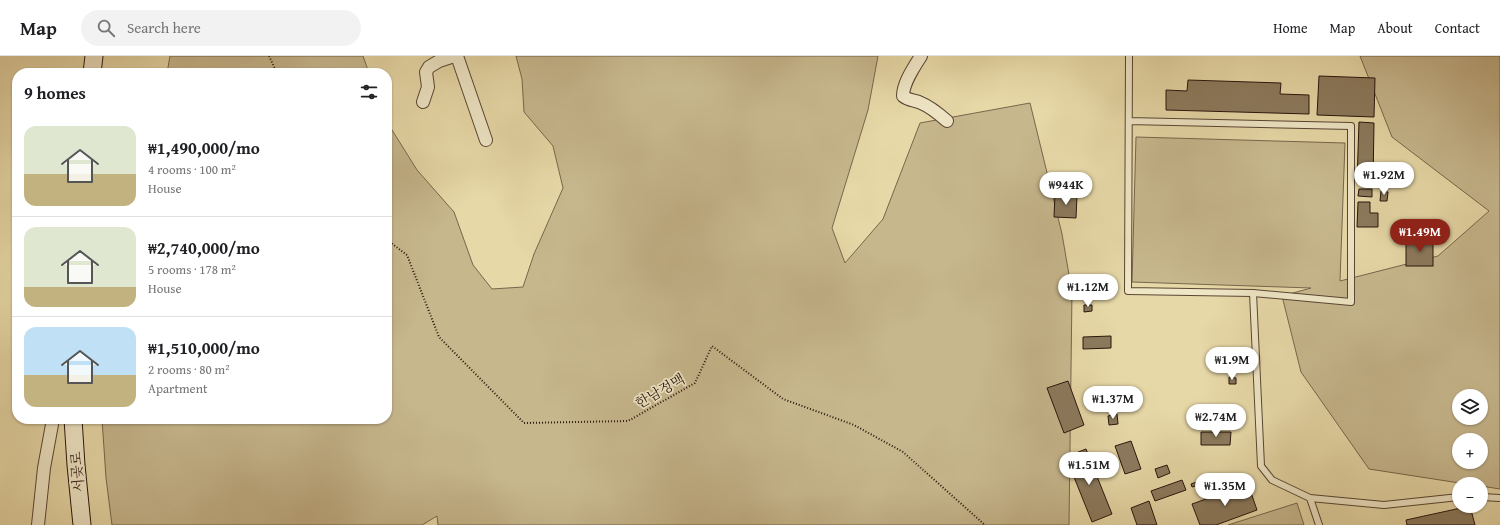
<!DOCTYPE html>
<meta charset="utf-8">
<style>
:root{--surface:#fff;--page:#f2f2f2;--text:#202124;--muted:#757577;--line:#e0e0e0;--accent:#8f2418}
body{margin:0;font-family:"Gentium Book Plus","Noto Serif KR",serif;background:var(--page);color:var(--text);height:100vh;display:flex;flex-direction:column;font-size:15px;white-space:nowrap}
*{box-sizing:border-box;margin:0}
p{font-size:13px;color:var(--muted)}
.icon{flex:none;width:22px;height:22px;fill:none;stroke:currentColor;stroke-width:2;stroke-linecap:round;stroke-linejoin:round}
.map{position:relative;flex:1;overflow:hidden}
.side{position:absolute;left:12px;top:12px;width:380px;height:356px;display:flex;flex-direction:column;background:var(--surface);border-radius:16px;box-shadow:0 1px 3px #0004}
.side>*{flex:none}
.tools{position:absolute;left:1452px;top:333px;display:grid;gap:8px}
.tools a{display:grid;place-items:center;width:36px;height:36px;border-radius:50%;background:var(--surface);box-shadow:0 1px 3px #0004;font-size:20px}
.price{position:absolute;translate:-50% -34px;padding:0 9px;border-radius:14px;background:#fff;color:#222;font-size:13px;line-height:26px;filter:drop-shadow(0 1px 2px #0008)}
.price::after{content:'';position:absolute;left:50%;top:24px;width:12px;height:9px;margin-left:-6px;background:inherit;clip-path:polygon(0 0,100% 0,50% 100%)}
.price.selected{background:var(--accent);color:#fff}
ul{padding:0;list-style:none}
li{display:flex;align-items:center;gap:12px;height:100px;padding:0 12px}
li+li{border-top:1px solid var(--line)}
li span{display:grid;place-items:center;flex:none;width:112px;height:80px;border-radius:12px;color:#555}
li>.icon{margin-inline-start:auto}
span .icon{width:48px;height:48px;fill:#fffc;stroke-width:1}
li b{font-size:17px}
h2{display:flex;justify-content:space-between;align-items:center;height:48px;padding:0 12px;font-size:17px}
header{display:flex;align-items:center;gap:24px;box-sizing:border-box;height:56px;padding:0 20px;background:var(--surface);border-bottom:1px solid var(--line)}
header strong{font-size:19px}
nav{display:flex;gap:22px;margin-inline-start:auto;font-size:14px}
.search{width:280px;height:36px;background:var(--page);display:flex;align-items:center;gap:10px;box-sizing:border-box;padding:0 14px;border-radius:22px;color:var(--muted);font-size:15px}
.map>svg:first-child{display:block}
.green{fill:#c7b78d;stroke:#78664c;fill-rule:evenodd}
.building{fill:#8c7a5d;stroke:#29150c}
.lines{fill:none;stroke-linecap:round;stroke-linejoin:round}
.lane-casing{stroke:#584633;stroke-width:8}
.street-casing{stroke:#584633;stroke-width:14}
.secondary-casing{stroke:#29150c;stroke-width:19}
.path{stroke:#29150c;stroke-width:2;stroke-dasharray:1 2;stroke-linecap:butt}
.lane{stroke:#efe6c6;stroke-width:6}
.street{stroke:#efe6c6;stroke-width:12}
.secondary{stroke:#efe6c6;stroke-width:17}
.labels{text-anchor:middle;stroke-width:3.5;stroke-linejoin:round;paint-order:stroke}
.street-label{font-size:14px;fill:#29150c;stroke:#efe6c6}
</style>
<header>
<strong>Map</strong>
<div class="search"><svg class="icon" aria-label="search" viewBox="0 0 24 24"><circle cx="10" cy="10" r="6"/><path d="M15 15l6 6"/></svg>Search here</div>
<nav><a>Home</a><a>Map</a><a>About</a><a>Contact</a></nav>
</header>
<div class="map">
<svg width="1500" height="469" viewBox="0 0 1500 469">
<rect width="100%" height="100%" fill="#e7d8a7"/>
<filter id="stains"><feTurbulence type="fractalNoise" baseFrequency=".005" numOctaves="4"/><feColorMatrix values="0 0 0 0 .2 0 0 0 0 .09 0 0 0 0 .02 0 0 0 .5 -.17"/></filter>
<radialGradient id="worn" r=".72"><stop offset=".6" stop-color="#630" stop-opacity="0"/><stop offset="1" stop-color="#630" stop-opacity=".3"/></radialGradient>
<g class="green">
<polygon points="170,0 363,0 369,17 167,17"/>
<polygon points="516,0 878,0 868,54 832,172 845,207 883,163 920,67 1030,47 1062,178 1072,236 1069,469 438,469 437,460 422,469 112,469 106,422 102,363 387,363 387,66 417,114 454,156 473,209 492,233 523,231 534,198 563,132 553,90 524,56 522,23"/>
<path d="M1360,0H1500V433L1481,430V428H1466L1369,413L1301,316L1282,240L1311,232L1132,226L1136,81L1345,87L1340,225L1438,200L1489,155L1392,81ZM1459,340H1481V362H1459ZM1459,384H1481V406H1459Z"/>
<polygon points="1297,447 1304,469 1228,469"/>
</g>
<g class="building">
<polygon points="1319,20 1375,22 1374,61 1317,59"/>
<polygon points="1188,24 1281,27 1280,38 1309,39 1309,58 1166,54 1166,34 1187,35"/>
<polygon points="1359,66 1374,67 1373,126 1357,126"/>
<polygon points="1359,133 1372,133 1372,141 1358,140"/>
<polygon points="1381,135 1388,136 1387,145 1380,145"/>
<polygon points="1055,139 1077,140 1076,162 1054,161"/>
<polygon points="1358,146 1370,146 1370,157 1378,157 1378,171 1357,171"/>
<rect x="1406" y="184" width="27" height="26"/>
<polygon points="1084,249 1092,249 1092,255 1084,256"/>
<polygon points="1111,280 1111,292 1083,293 1083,281"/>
<polygon points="1229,321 1236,322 1236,328 1229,328"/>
<polygon points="1068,325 1084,369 1064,377 1047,332"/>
<polygon points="1119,333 1121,353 1106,355 1103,335"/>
<polygon points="1117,358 1118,368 1109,369 1108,360"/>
<polygon points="1201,376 1231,376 1230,389 1201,389"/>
<polygon points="1131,385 1141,413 1125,418 1115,390"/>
<polygon points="1086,393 1112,458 1092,466 1066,401"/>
<polygon points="1167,409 1170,417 1158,422 1155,413"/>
<polygon points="1205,423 1206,427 1192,431 1191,428"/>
<polygon points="1182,424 1186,434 1155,445 1151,435"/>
<polygon points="1248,428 1257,454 1216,469 1200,469 1192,448"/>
<polygon points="1149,445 1157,469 1137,469 1131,452"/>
<polygon points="1470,450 1475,469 1407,469 1406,464"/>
</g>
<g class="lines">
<g class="lane-casing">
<g id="lane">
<polyline points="1129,65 1351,70 1351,246 1253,237 1128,235 1129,0"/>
<polyline points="1253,237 1261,410 1272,424 1310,442 1384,449 1459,441"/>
<polyline points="1481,441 1500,442"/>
<polyline points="1310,442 1319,469"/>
</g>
</g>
<g class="street-casing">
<g id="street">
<polyline points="457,0 486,84"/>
<path d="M921,0C914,11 903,27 903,40C909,45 915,44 921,47C931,51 939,58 947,65"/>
<polyline points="423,46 428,31 426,16 429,11 439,5 454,0"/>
<polyline points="38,469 44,412 53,363"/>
</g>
</g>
<g class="secondary-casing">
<g id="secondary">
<polyline points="92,17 94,0"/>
<polyline points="73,363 76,409 82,469"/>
</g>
</g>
<g class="path">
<polyline points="269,0 277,17"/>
<polyline points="387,184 407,199 439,281 524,367 628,365 695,327 712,290 783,343 854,369 903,396 985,469"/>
</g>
<use href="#lane" class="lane"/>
<use href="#street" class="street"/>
<use href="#secondary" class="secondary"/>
</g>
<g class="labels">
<g class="street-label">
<text transform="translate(660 335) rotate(-30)" y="5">한남정맥</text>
<text transform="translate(77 416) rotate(-95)" y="5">서곶로</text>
</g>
</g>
<rect width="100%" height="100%" filter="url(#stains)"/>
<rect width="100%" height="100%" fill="url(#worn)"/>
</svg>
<div class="tools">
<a><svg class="icon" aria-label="layers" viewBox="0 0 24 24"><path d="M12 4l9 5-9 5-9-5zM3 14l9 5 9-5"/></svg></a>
<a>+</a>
<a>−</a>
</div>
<b class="price" style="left:1384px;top:140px">₩1.92M</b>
<b class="price" style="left:1066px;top:150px">₩944K</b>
<b class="price selected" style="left:1420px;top:197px">₩1.49M</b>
<b class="price" style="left:1088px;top:252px">₩1.12M</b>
<b class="price" style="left:1232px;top:325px">₩1.9M</b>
<b class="price" style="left:1113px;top:364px">₩1.37M</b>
<b class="price" style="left:1216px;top:382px">₩2.74M</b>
<b class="price" style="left:1089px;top:430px">₩1.51M</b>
<b class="price" style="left:1225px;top:451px">₩1.35M</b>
<section class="side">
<h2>9 homes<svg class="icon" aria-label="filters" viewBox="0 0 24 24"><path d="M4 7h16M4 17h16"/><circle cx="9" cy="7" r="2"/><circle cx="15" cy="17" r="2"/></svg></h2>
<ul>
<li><span style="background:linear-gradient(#dfe7d0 60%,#c2b280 0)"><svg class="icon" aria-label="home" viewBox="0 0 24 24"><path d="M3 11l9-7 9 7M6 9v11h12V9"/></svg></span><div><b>₩1,490,000/mo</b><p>4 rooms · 100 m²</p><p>House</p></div></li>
<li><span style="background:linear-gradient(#dfe7d0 75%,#c2b280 0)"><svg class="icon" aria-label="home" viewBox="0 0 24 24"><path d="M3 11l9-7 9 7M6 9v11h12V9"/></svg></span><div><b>₩2,740,000/mo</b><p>5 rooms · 178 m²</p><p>House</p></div></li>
<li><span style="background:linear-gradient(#bfe0f5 60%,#c2b280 0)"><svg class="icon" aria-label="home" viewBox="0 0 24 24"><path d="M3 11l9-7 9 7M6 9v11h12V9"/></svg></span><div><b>₩1,510,000/mo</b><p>2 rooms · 80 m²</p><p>Apartment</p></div></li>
</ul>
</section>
</div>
